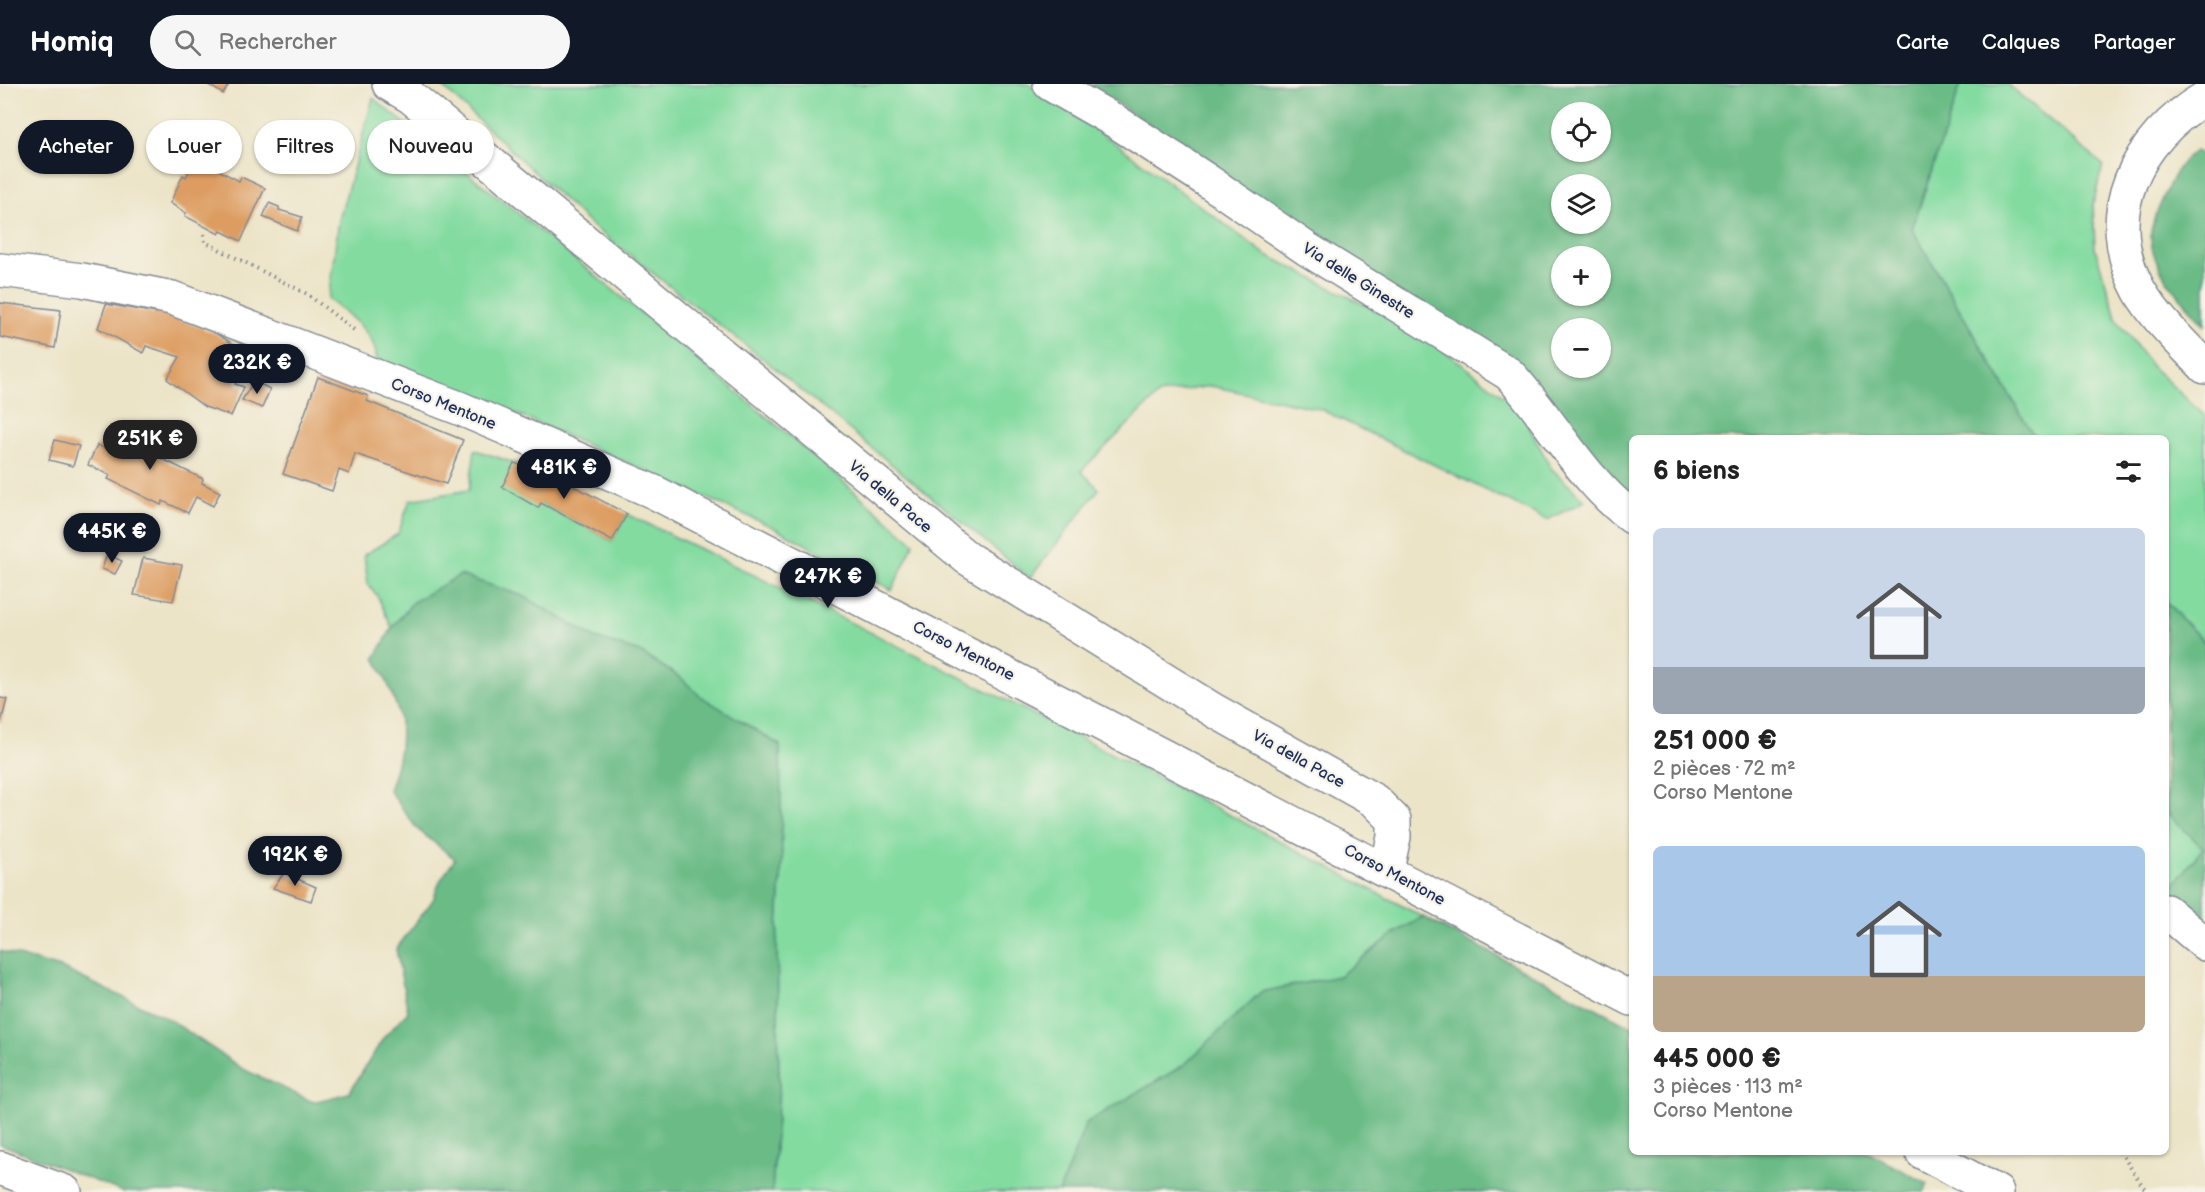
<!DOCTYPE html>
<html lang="fr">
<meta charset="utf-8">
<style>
:root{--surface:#fff;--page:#f6f6f6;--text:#222;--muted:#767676;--accent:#111827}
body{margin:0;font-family:"Balsamiq Sans",sans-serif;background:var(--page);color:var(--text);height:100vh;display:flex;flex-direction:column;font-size:22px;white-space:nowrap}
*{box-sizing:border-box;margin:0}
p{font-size:20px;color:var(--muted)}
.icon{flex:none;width:33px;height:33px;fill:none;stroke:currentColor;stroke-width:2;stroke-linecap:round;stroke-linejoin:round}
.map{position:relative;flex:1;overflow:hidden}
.details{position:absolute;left:1629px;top:351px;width:540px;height:720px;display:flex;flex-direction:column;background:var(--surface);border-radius:9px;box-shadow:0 2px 4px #0004}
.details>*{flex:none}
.hud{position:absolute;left:18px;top:36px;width:570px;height:54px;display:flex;gap:12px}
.buttons{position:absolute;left:1551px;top:18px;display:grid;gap:12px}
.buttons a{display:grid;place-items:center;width:60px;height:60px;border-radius:50%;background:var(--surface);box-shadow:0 2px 4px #0004;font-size:30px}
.price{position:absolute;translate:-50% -51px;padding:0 14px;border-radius:21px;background:var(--accent);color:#fff;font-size:20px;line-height:39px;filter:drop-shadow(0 2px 3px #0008)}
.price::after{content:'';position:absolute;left:50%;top:36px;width:18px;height:14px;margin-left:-9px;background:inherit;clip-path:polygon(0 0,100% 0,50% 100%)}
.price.selected{background:#222;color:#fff}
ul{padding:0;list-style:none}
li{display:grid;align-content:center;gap:12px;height:318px;padding:0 24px}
li span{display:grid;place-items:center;height:186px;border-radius:9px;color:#555}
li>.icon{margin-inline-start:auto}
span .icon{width:108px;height:108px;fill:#fffc;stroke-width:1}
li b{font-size:26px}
h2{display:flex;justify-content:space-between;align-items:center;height:72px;padding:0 24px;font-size:26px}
.pill{padding:0 21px;border-radius:27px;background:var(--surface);box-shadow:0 2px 4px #0004;font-size:21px;line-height:54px}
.pill.selected{background:var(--accent);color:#fff}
header{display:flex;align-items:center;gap:36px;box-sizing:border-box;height:84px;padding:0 30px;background:var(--accent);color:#fff}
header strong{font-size:28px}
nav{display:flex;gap:33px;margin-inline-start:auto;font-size:21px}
.search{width:420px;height:54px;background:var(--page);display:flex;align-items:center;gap:15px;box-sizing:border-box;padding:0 21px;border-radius:33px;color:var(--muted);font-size:22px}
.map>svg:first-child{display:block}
.green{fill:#83dba0;stroke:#4f857f;stroke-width:1.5}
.forest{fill:#6abb86;stroke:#427572;stroke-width:1.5;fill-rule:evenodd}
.building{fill:#dd9d62}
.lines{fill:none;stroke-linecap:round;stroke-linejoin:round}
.minor-casing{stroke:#848a92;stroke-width:36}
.major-casing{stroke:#848a92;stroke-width:36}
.path{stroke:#848a92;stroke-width:4;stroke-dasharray:1.5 4.5;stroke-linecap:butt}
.minor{stroke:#fff;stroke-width:33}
.major{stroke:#fff;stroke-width:33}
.labels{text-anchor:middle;stroke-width:4.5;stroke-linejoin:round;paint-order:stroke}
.street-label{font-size:16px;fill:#1b2f5e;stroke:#f7f3e8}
</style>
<header>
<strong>Homiq</strong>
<div class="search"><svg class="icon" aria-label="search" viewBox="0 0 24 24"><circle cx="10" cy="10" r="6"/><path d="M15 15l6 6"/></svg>Rechercher</div>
<nav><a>Carte</a><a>Calques</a><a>Partager</a></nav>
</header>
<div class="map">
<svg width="2205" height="1108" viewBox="0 0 2205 1108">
<rect width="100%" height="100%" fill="#f7f3e8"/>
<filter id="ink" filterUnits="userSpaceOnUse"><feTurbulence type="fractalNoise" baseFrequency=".0167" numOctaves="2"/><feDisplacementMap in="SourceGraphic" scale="12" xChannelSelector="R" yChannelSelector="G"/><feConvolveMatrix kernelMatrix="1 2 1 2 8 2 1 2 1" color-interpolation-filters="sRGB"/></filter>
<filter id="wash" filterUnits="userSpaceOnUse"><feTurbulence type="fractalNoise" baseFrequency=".008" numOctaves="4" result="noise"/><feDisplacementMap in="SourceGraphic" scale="24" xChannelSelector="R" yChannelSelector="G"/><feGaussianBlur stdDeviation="1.35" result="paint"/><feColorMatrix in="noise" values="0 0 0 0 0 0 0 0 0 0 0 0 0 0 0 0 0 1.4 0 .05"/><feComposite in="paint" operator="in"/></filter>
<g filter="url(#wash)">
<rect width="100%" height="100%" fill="#ece4c7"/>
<g class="green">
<polygon points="440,0 1029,0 1118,61 1265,170 1424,251 1519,324 1551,384 1585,417 1547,436 1320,325 1211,302 1159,310 1081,387 1099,405 1030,494 767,278 591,141"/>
<polygon points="1961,0 2007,0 2103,81 2093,120 2095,164 2117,236 2152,283 2205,332 2205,559 2166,518 2166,354 2035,354 1912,145"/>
<path d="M373,14C557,159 738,305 914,459L892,506L775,444L510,327L377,276C375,247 348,231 328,215L339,136Z"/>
<path d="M475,366L555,392L541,419L612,457L627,430C896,558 1161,693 1423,833L1395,849L1339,892L1261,908L1184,981L1086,1039L1059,1108H772L779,1002L777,860L782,774L700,612L681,594L640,568L595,554L523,512L413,518L392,544L378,513L368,500L364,471L398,450L410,416L469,406Z"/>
<polygon points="2166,728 2204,764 2169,807 2166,804"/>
</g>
<g class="forest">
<path d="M1089,0H1961L1912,145L2035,354H1632V418L1557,333L1313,151ZM1562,28H1600V68H1562ZM1562,100H1600V140H1562ZM1562,172H1600V212H1562ZM1562,244H1600V284H1562Z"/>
<path d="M2195,67L2205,71V241C2184,217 2154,190 2151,156C2149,141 2159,125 2164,112C2172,94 2179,78 2195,67Z"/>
<path d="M460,491L523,512L595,554L640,568L681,594L700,612L780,661L782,774L777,860L779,1002L772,1108H123L0,1060V867L61,884L169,935L243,985L313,1018L349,1009L384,953L408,928L396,865L433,816L440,797L455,775L417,745L389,706C410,649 402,626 375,574L392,544L413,518Z"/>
<polygon points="2166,518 2205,559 2205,836 2169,807 2203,764 2166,728"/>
<polygon points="1423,833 1632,943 1632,1068 1867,1068 1928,1100 1924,1108 1059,1108 1086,1039 1184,981 1261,908 1339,892 1395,849"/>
</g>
<g id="blocks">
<g class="building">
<polygon points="207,0 229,0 223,10"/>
<polygon points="198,69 220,80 218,86 239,97 241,93 265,104 241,157 221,147 219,150 185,132 186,129 170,119 183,91 186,93"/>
<polygon points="269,119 279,123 279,126 302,133 297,147 263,133"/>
<polygon points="0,219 61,226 55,264 0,253"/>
<polygon points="106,220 156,229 157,226 215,249 252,271 235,300 244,303 231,332 205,323 167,295 180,273 146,262 143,269 98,244"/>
<polygon points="318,293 368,312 367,317 463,356 446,400 355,370 349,390 339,386 332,407 283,390"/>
<polygon points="254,297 270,305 262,324 242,316"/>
<polygon points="125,339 163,357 156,372 203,395 202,399 220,408 213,422 196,413 188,429 163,417 161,421 108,395 110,391 88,381 97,361 111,367"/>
<polygon points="55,356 79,362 73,382 49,376"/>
<polygon points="514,379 555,392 627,430 612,457 541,419 538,424 502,403"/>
<polygon points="107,470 122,477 115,490 102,485"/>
<polygon points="143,474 182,481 173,517 134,511"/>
<polygon points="0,614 7,615 1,639 0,639"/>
<polygon points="284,789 316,803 311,817 273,804"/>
</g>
</g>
</g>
<g filter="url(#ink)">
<use href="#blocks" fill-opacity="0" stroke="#848a92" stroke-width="1.5"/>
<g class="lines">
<g class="minor-casing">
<g id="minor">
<polyline points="389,0 411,13 967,474 1215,627 1375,717 1394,736 1394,753 1387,785"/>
<path d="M1050,0L1115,37L1208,97L1307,165L1509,290C1552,336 1580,394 1632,433"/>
<polyline points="2166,827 2205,860"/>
</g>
</g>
<g class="major-casing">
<g id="major">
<path d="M2205,14C2136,55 2098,130 2139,206C2155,234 2183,260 2205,283"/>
<polyline points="0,186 82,196 172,214 459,324 654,408 1632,915"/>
<polyline points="1922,1068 1997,1108"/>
<polyline points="0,1084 65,1108"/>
</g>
</g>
<g class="path">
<polyline points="204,150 205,158 307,210 354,246"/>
<polyline points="2120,1068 2147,1108"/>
</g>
<use href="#minor" class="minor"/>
<use href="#major" class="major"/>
</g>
</g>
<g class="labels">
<g class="street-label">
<text transform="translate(1359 196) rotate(32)" y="6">Via delle Ginestre</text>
<text transform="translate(444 319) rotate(22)" y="6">Corso Mentone</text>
<text transform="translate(891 412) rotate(40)" y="6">Via della Pace</text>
<text transform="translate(964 566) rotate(27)" y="6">Corso Mentone</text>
<text transform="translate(1299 674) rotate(29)" y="6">Via della Pace</text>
<text transform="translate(1395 790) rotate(28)" y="6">Corso Mentone</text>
</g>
</g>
</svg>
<div class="buttons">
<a><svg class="icon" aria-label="locate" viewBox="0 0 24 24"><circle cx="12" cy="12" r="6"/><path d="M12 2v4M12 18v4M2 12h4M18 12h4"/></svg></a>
<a><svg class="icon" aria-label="layers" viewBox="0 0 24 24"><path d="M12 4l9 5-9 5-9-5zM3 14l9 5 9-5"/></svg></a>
<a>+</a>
<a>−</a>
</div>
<b class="price" style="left:257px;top:311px">232K €</b>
<b class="price selected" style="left:150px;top:387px">251K €</b>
<b class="price" style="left:564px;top:416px">481K €</b>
<b class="price" style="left:112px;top:480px">445K €</b>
<b class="price" style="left:828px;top:525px">247K €</b>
<b class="price" style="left:295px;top:803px">192K €</b>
<div class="hud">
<a class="pill selected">Acheter</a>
<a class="pill">Louer</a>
<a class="pill">Filtres</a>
<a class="pill">Nouveau</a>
</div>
<section class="details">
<h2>6 biens<svg class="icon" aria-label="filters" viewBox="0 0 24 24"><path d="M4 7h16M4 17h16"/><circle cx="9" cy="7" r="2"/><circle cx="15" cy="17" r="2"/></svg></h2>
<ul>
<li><span style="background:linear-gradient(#c9d6e8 75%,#9aa5b1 0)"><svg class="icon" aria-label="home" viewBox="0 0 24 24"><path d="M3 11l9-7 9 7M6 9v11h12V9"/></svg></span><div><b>251 000 €</b><p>2 pièces · 72 m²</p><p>Corso Mentone</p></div></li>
<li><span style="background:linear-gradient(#a9c7e8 70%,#b9a48a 0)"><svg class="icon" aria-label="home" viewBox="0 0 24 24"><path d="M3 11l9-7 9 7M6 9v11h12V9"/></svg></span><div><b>445 000 €</b><p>3 pièces · 113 m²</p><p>Corso Mentone</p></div></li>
</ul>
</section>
</div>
